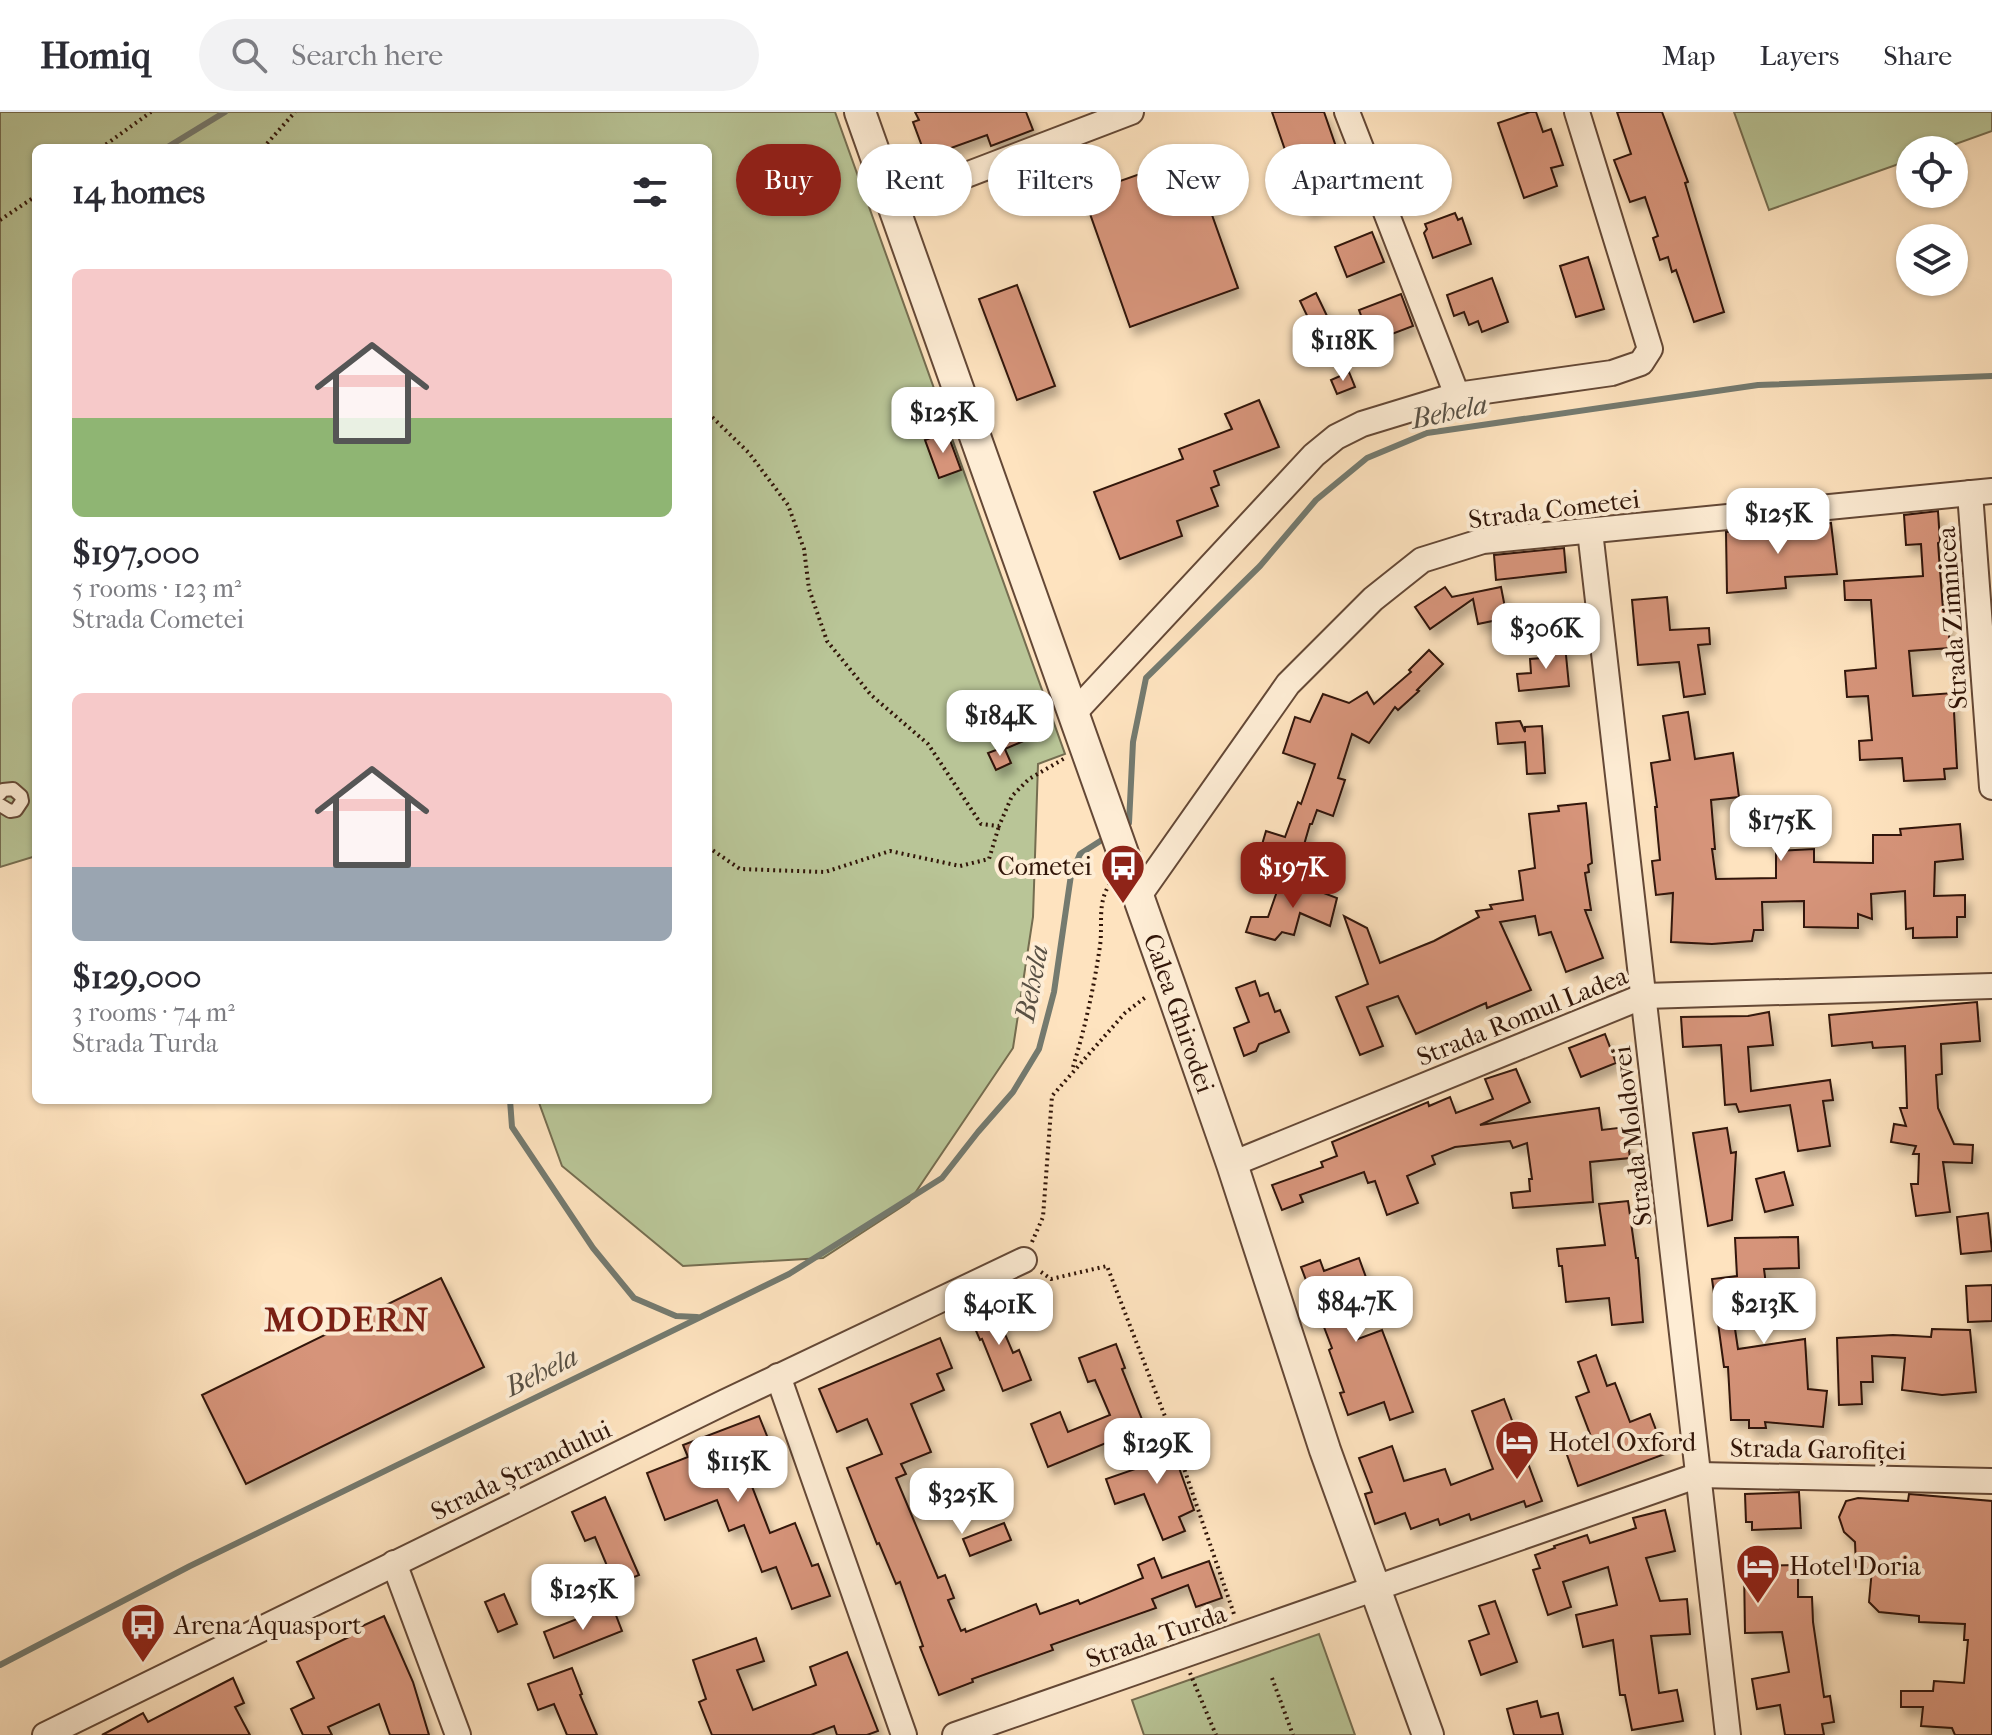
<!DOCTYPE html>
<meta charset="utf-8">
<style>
:root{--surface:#fff;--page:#f2f2f3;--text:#2b2b33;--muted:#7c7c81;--line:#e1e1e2;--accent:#8f2418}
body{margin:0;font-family:"IM FELL French Canon",serif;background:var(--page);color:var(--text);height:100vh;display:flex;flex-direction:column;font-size:30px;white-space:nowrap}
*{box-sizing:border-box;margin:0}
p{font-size:26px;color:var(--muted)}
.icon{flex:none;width:44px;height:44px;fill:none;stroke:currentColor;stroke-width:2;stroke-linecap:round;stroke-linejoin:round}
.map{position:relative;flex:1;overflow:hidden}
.sheet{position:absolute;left:32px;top:32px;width:680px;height:960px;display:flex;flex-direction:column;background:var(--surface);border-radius:12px;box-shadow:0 2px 6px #0004}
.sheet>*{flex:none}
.top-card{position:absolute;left:736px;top:32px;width:760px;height:72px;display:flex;gap:16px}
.controls{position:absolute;left:1896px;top:24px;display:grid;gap:16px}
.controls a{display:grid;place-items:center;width:72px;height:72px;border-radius:50%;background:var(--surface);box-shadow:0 2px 6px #0004;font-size:40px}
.price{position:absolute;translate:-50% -68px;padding:0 18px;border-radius:16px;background:#fff;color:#222;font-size:26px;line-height:52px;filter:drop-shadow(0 2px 4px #0008)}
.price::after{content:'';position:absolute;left:50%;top:48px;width:24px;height:18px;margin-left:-12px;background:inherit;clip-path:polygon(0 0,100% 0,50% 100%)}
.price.current{background:var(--accent);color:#fff}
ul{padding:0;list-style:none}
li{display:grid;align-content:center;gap:16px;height:424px;padding:0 40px}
li span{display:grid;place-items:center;height:248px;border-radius:12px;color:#555}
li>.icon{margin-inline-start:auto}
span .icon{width:144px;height:144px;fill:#fffc;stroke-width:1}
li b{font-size:34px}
h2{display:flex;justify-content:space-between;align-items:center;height:96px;padding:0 40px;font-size:34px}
.chip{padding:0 28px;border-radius:36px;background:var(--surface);box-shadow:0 2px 6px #0004;font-size:28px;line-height:72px}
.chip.current{background:var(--accent);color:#fff}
header{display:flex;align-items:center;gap:48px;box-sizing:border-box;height:112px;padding:0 40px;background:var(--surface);border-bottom:2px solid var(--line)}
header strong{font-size:38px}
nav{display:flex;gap:44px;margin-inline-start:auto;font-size:28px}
.search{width:560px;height:72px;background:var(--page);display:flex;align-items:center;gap:20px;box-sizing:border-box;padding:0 28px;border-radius:44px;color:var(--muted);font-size:30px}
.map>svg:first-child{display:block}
.green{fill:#b9c597;stroke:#756d50;stroke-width:2}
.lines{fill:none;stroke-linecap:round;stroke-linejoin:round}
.stream{stroke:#747a6f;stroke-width:6}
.building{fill:#d6947a;stroke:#311508;stroke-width:2;filter:url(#shadow)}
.service-casing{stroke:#644836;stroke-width:16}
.minor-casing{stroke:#644836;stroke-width:28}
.tertiary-casing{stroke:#644836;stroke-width:34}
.path{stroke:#311508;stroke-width:4;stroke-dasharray:2 4;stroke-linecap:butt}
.service{stroke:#feedd5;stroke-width:12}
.minor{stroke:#feedd5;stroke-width:24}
.tertiary{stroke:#feedd5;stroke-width:30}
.labels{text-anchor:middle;stroke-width:8;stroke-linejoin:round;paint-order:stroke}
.street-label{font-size:26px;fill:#311508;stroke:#feedd5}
.poi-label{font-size:26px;fill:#311508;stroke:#feedd5;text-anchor:start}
.water-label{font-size:28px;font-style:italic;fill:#585044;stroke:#feedd5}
.district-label{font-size:34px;font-weight:bold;letter-spacing:2px;fill:#7a1f14;stroke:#feedd5}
</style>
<header>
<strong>Homiq</strong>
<div class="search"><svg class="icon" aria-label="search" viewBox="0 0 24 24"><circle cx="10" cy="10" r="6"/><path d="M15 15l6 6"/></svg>Search here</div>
<nav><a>Map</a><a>Layers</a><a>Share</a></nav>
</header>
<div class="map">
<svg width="1992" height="1623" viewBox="0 0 1992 1623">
<defs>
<filter id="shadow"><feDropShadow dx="5" dy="8" stdDeviation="4" flood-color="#0004"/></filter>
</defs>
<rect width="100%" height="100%" fill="#fee3bf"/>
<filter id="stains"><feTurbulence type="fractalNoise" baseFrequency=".0025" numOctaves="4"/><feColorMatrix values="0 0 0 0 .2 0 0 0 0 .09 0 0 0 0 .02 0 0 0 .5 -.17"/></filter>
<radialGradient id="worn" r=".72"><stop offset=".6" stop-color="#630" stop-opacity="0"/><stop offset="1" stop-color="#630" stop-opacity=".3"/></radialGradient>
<g class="green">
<polygon points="0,0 835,0 1065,642 1038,652 1033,805 1013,936 909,1090 823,1146 683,1154 562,1054 538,988 708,988 708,36 36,36 36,744 0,755"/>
<polygon points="1734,0 1992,0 1992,19 1939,38 1910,38 1910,48 1769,98"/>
<polygon points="1319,1522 1355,1623 1144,1623 1132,1588"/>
</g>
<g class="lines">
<g class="stream">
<polyline points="166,36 225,0"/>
<polyline points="1124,714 1129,711 1133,630 1146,566 1260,454 1316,388 1367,346 1427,321 1758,273 1992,264"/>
<polyline points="510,988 512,1015 593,1136 634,1186 676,1204 697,1205"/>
<polyline points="0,1553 190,1454 789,1162 942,1066 978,1020 1013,980 1039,937 1054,880 1071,763 1080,742 1108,724"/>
</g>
</g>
<g class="building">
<polygon points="915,0 1026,0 1033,18 991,34 987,23 926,45 913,10 919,8"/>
<polygon points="1272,0 1324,0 1352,81 1306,99"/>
<polygon points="1530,0 1536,0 1543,20 1551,17 1563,53 1551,56 1557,74 1524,86 1498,11"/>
<polygon points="1617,0 1662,0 1688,70 1685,71 1724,200 1694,210 1676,158 1672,160 1668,145 1660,148 1653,126 1658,124 1645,85 1630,90 1614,48 1631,42"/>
<polygon points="1191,44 1238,176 1130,215 1083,82"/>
<polygon points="1455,101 1458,108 1462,106 1471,132 1433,146 1424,121 1427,117 1425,112"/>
<polygon points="1372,120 1384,150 1347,165 1335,135"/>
<polygon points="1588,145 1604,197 1576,205 1560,154"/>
<polygon points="1492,166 1508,210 1482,220 1478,209 1469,213 1464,200 1454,204 1447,183"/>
<polygon points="1017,173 1055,274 1017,288 979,187"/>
<polygon points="1316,181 1328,206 1312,214 1300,189"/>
<polygon points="1401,182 1413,214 1371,230 1359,198"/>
<polygon points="1349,260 1355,275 1337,282 1331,268"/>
<polygon points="1259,288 1279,335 1214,359 1219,373 1211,376 1218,394 1177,409 1182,424 1120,447 1094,380 1183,347 1179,337 1232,317 1225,302"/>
<polygon points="947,320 961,358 939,366 925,328"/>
<polygon points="1938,399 1940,430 1938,431 1943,497 1947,497 1950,536 1909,539 1913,584 1953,581 1957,656 1944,657 1945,667 1904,669 1902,646 1860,648 1859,629 1872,628 1868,584 1847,585 1845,559 1876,556 1871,488 1845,488 1844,469 1923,464 1921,432 1906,433 1904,403"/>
<polygon points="1831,411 1837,462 1785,465 1786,476 1727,481 1726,420 1780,415 1781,418"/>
<polygon points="1564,436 1566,460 1496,468 1494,443"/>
<polygon points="1445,475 1452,485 1501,475 1507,506 1478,512 1473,487 1430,517 1415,495"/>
<polygon points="1667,485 1670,518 1709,516 1710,532 1698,533 1705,582 1684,585 1679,550 1638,553 1632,488"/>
<polygon points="1565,533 1569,574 1519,579 1517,562 1531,561 1530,547 1542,546 1541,535"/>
<polygon points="1429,538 1443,552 1417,578 1419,579 1398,598 1395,595 1369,631 1352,622 1338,666 1345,668 1333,704 1317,698 1312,712 1310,712 1295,764 1256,753 1266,719 1285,725 1298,690 1301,692 1315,652 1283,641 1295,605 1310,610 1323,582 1349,591 1367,580 1374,592 1411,560 1409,558"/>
<polygon points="1688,600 1695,647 1733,641 1739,685 1711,688 1715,737 1712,737 1716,767 1776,766 1776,739 1814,737 1814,750 1873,751 1873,723 1901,723 1900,717 1960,712 1963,747 1935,750 1934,784 1965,783 1965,805 1957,805 1957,825 1913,826 1913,816 1906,817 1905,779 1871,782 1872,807 1858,802 1858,816 1804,815 1804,789 1762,790 1763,818 1754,818 1752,829 1712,832 1671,830 1673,781 1656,783 1652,749 1660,748 1655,695 1657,695 1651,651 1670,648 1663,604"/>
<polygon points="1017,606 1026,628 1005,637 995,616"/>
<polygon points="1520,609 1525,620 1525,615 1542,614 1545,661 1527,662 1525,630 1498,632 1496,611"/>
<polygon points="1004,635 1011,651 996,658 988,641"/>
<polygon points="1586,691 1592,751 1588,753 1589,760 1585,761 1591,798 1585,798 1603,846 1566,860 1551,820 1539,823 1535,804 1500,810 1531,878 1487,896 1486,891 1416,922 1398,884 1367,895 1383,934 1360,943 1336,885 1368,872 1344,804 1367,816 1380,851 1434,829 1479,805 1476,799 1492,797 1490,793 1523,788 1519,759 1535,756 1529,702 1559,699 1558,694"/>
<polygon points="1282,765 1337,786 1330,814 1300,801 1294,823 1282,820 1275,828 1246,820 1251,805 1268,805"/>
<polygon points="1255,869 1260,884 1268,881 1275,900 1280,898 1289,920 1259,932 1256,939 1244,944 1234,916 1249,910 1236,876"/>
<polygon points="1977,890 1980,929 1941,932 1942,962 1936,963 1938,996 1954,1032 1973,1033 1972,1051 1943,1050 1950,1100 1916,1104 1911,1072 1918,1072 1919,1042 1913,1042 1916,1034 1891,1030 1894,1012 1906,1014 1900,996 1907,996 1905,934 1873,936 1872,930 1832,934 1829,903"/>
<polygon points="1769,900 1773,933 1748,935 1751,979 1830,968 1833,988 1823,989 1830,1034 1798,1039 1790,993 1739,1000 1736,992 1725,993 1721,933 1683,935 1681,905 1748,904"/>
<polygon points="1605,922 1616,951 1581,965 1569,936"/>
<polygon points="1516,957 1530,990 1480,1013 1599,996 1602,1018 1626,1015 1630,1046 1590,1050 1593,1090 1513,1096 1511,1081 1530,1079 1529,1067 1532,1067 1527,1031 1513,1036 1510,1029 1455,1035 1432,1044 1435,1052 1407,1064 1418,1091 1387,1103 1375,1069 1368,1071 1364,1060 1300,1083 1303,1090 1282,1098 1272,1073 1323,1055 1321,1050 1337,1044 1332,1030 1428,990 1429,994 1450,985 1456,1001 1493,987 1485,967"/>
<polygon points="1727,1016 1731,1041 1736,1040 1732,1108 1708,1114 1693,1021"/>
<polygon points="1784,1060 1793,1093 1765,1100 1756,1067"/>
<polygon points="1628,1089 1636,1146 1638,1146 1643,1210 1612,1213 1609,1186 1566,1190 1562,1154 1559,1154 1557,1137 1605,1133 1599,1092"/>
<polygon points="1988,1101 1992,1139 1961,1142 1957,1105"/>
<polygon points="1798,1125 1799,1156 1764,1157 1766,1173 1749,1175 1751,1195 1732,1197 1738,1237 1805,1227 1808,1277 1827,1279 1823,1315 1765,1310 1766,1316 1749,1316 1749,1308 1731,1308 1728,1255 1724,1255 1712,1167 1737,1164 1735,1126"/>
<polygon points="1359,1146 1368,1171 1341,1181 1358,1227 1382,1218 1413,1300 1390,1308 1384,1290 1348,1303 1340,1281 1344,1280 1329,1238 1332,1236 1301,1155 1320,1148 1324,1159"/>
<polygon points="441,1166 484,1255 246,1372 202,1283"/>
<polygon points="1992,1173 1992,1209 1968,1210 1966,1174"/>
<polygon points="990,1187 1013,1241 1019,1238 1031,1268 1003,1279 982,1227 980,1228 967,1198"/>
<polygon points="1932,1217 1970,1218 1976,1280 1942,1283 1902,1278 1905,1246 1872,1244 1873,1270 1861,1270 1862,1292 1839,1293 1837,1226 1893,1223 1931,1225"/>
<polygon points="940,1226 952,1256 937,1262 944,1278 911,1292 931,1340 901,1352 906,1362 896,1366 938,1466 945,1463 954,1486 948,1488 961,1519 965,1517 966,1520 1036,1492 1040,1502 1078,1488 1080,1492 1143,1466 1138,1453 1154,1446 1162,1466 1209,1449 1222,1486 1196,1495 1188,1473 1152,1487 1156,1496 1051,1533 1053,1538 972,1567 973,1570 939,1583 920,1535 923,1534 900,1470 896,1472 879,1431 877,1432 847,1356 882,1342 867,1307 837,1320 819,1277"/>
<polygon points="1116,1232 1125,1256 1122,1257 1145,1315 1048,1355 1031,1312 1060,1300 1068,1320 1110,1303 1095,1268 1088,1270 1079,1246"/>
<polygon points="1596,1243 1607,1274 1615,1271 1630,1310 1650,1302 1665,1342 1578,1374 1566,1340 1593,1330 1576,1285 1589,1280 1578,1250"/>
<polygon points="1504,1287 1542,1389 1526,1395 1524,1389 1471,1408 1469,1402 1440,1413 1438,1407 1411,1417 1405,1401 1375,1412 1365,1382 1372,1380 1359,1346 1392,1334 1404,1369 1445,1357 1451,1373 1493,1357 1472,1299"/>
<polygon points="759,1304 771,1334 741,1346 770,1421 795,1411 812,1454 818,1452 830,1484 792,1497 776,1455 762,1460 744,1413 729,1419 717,1388 665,1408 647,1361 688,1345 683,1333"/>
<polygon points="1167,1322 1194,1398 1179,1405 1185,1419 1163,1428 1144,1382 1115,1392 1106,1367 1147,1353 1139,1331"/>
<polygon points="1799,1380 1801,1416 1752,1418 1752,1410 1746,1410 1745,1382"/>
<polygon points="1909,1382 1992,1389 1992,1623 1955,1623 1952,1616 1921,1614 1923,1595 1901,1595 1901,1579 1933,1579 1934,1569 1964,1571 1968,1528 1964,1528 1965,1512 1919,1510 1919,1504 1879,1500 1869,1490 1872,1457 1856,1455 1855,1430 1844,1420 1839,1405 1846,1389 1858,1386 1908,1389"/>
<polygon points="605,1385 639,1463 615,1473 595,1425 585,1429 572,1400"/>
<polygon points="1665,1398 1675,1439 1646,1446 1660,1489 1687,1487 1690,1522 1651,1524 1659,1581 1677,1578 1683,1609 1632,1618 1625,1583 1620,1583 1613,1528 1583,1535 1576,1503 1617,1493 1608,1455 1563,1470 1571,1495 1548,1503 1533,1458 1540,1456 1535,1443 1555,1436 1554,1434 1587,1423 1590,1431 1636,1416 1633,1406"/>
<polygon points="1004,1411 1011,1428 970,1444 963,1427"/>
<polygon points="1798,1453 1798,1485 1812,1485 1813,1510 1824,1585 1830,1584 1834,1610 1822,1612 1824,1623 1785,1623 1780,1593 1757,1597 1752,1567 1789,1560 1782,1520 1745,1521 1744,1454"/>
<polygon points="504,1482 517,1512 498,1520 485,1490"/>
<polygon points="1495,1489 1517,1550 1481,1563 1469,1529 1489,1522 1479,1494"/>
<polygon points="612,1493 622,1519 554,1546 544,1520"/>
<polygon points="384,1504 413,1570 429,1623 390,1623 379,1592 328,1615 332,1623 303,1623 291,1597 314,1586 297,1550 349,1525 347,1521"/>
<polygon points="756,1526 764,1549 737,1558 753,1598 816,1573 810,1555 847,1540 878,1619 867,1623 837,1623 834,1614 811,1623 712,1623 699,1590 706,1587 693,1548"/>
<polygon points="572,1556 582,1582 580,1583 597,1623 567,1623 554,1592 538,1598 528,1572"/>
<polygon points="233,1566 244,1591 235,1595 250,1623 102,1623 143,1601 148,1610"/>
<polygon points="1537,1589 1541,1605 1558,1601 1563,1623 1514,1623 1507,1597"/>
</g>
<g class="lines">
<g class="service-casing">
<polyline id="service" points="0,682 3,678 13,677 21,684 22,689 16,698 10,699 0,693"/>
</g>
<g class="minor-casing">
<g id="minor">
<polyline points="1347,0 1457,283"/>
<polyline points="893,91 1131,0"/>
<polyline points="1970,381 1992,675"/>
<polyline points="1590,419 1728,1623"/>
<polyline points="1073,602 1314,343 1336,325 1362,312 1457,283 1612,261 1641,251 1650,237 1577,0"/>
<polyline points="1138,785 1288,572 1373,487 1422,448 1483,429 1992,379"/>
<polyline points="1232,1052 1644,884 1992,874"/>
<polyline points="778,1264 904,1623"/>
<polyline points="394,1451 458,1623"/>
<polyline points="45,1623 725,1290 1024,1148"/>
<polyline points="955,1623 1699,1363 1992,1369"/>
</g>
</g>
<g class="tertiary-casing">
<g id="tertiary">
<path id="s1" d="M860,0L1169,871L1232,1052L1325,1338L1428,1623"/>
</g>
</g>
<g class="path">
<polyline points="101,36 151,0"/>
<polyline points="263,36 295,0"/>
<polyline points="0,108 36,84"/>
<polyline points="708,301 749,341 788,393 804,437 809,477 827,529 871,583 928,632 981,712 999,714 1012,684 1029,667 1065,646"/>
<polyline points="708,735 740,757 825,760 890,739 960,754 989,747 999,714"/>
<path d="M1073,955C1085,916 1094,875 1100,834C1103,812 1097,793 1109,773"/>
<polyline points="1032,1130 1043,1105 1052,984 1125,901 1147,884"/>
<polyline points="1041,1160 1051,1167 1107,1154 1176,1333 1235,1505"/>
<polyline points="1190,1561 1216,1623"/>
<polyline points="1272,1566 1293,1623"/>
</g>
<use href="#service" class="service"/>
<use href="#minor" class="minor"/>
<use href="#tertiary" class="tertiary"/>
</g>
<defs>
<g id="bus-pin" transform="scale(2.3)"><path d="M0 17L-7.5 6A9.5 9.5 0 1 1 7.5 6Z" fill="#8f2418" stroke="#feedd5"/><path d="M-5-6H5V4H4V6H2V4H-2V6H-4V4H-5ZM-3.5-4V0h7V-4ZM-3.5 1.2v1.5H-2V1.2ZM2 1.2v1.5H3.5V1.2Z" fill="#fff"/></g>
<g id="hotel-pin" transform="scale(2.3)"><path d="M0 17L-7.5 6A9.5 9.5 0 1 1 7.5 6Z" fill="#8f2418" stroke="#feedd5"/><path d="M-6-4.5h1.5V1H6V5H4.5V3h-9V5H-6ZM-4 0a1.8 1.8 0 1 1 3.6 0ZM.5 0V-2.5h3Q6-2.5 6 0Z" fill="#fff"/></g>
</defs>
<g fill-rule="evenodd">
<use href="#bus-pin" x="1123" y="754"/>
<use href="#hotel-pin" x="1517" y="1330"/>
<use href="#hotel-pin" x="1758" y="1454"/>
<use href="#bus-pin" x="143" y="1513"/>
</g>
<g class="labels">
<g class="street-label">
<text transform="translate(1554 397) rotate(-7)" y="9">Strada Cometei</text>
<text transform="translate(1952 506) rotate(-94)" y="9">Strada Zimnicea</text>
<text dy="9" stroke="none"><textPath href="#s1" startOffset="956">Calea Ghirodei</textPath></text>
<text transform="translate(1522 904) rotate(-22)" y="9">Strada Romul Ladea</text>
<text transform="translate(1632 1024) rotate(-97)" y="9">Strada Moldovei</text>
<text transform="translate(1818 1337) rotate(1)" y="9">Strada Garofiței</text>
<text transform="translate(521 1358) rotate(-26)" y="9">Strada Ștrandului</text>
<text transform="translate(1156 1524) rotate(-19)" y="9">Strada Turda</text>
</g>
<g class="poi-label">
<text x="1092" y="763" text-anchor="end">Cometei</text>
<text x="1548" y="1339">Hotel Oxford</text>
<text x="1789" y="1463">Hotel Doria</text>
<text x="174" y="1522">Arena Aquasport</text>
</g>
<g class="water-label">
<text transform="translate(1449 299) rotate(-12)" y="10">Behela</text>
<text transform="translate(1031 871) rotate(-79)" y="10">Behela</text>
<text transform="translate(541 1259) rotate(-26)" y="10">Behela</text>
</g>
<g class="district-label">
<text x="347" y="1219">MODERN</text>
</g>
</g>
<rect width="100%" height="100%" filter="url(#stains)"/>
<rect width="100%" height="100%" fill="url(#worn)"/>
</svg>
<div class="controls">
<a><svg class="icon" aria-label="locate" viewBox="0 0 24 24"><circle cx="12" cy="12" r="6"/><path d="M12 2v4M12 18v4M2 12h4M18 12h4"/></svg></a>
<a><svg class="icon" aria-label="layers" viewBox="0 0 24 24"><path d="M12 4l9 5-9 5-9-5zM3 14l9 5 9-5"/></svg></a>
</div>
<b class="price" style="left:1343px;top:271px">$118K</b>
<b class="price" style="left:943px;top:343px">$125K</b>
<b class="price" style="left:1778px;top:444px">$125K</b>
<b class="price" style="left:1546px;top:559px">$306K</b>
<b class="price" style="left:1000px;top:646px">$184K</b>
<b class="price" style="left:1781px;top:751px">$175K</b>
<b class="price current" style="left:1293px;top:798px">$197K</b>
<b class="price" style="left:1356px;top:1232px">$84.7K</b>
<b class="price" style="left:1764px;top:1234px">$213K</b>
<b class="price" style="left:999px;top:1235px">$401K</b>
<b class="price" style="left:1157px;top:1374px">$129K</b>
<b class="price" style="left:738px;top:1392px">$115K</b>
<b class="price" style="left:962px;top:1424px">$325K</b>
<b class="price" style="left:583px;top:1520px">$125K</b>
<div class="top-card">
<a class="chip current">Buy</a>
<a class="chip">Rent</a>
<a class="chip">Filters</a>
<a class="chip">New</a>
<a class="chip">Apartment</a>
</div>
<section class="sheet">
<h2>14 homes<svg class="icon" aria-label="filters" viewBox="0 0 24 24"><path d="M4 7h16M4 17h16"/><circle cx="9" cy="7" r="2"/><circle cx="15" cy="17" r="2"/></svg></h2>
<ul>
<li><span style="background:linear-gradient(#f6c9c9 60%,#8fb573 0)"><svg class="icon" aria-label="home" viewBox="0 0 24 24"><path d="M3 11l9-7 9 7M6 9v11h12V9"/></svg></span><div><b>$197,000</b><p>5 rooms · 123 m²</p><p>Strada Cometei</p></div></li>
<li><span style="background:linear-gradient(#f6c9c9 70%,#9aa5b1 0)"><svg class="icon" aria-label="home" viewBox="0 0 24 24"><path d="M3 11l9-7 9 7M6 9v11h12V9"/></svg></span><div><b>$129,000</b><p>3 rooms · 74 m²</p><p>Strada Turda</p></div></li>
</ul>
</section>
</div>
